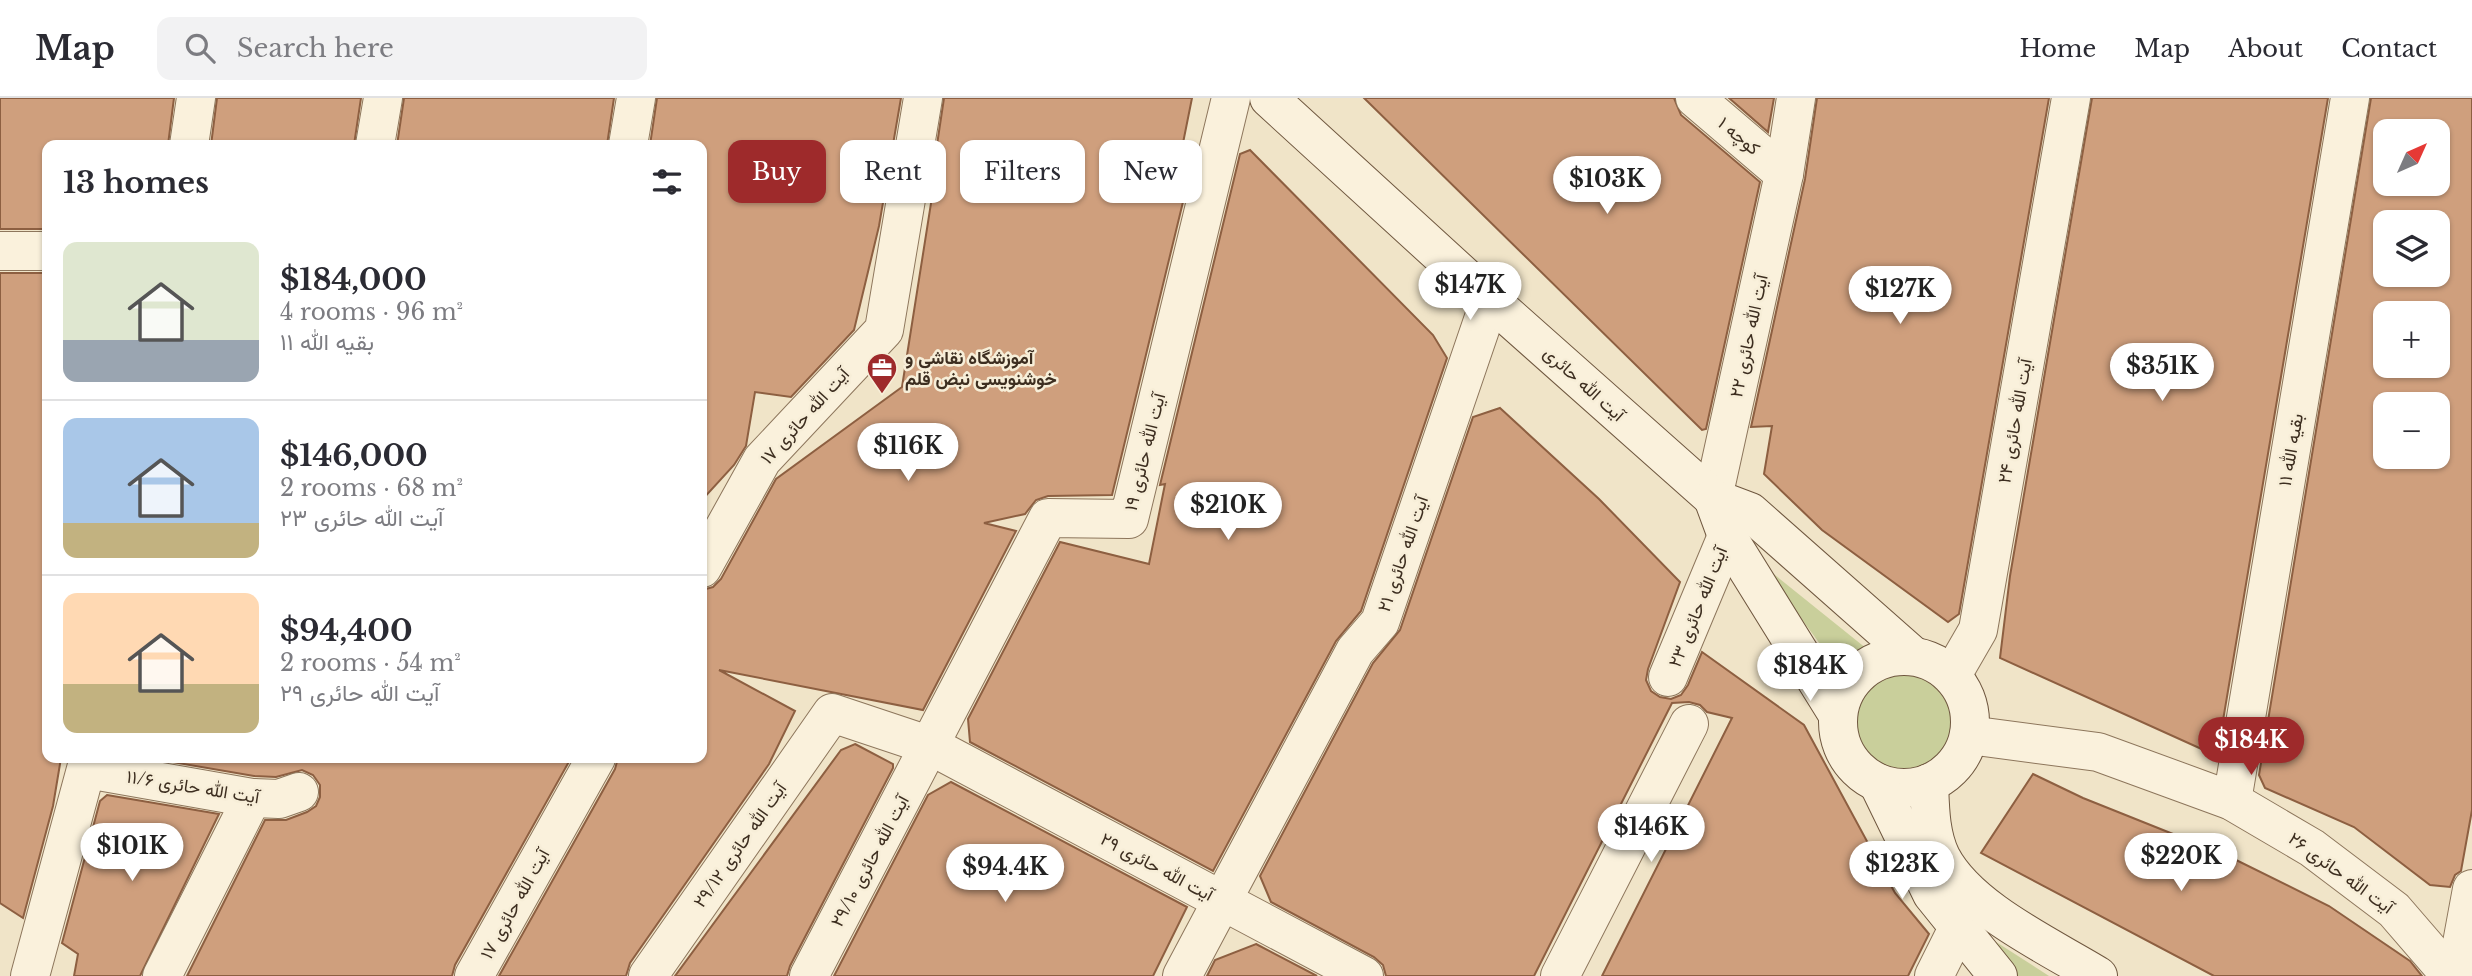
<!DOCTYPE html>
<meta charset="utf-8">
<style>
:root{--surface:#fff;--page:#f2f2f3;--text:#2b2b33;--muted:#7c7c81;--line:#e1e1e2;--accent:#9e2a2b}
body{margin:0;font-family:"Libre Baskerville",Vazirmatn,serif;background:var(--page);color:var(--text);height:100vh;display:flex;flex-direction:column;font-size:26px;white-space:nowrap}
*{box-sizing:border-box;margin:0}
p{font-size:23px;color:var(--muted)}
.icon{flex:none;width:38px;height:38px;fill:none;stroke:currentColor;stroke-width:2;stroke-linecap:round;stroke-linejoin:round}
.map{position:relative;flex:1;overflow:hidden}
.details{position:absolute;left:42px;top:42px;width:665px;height:623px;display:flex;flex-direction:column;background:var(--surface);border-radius:14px;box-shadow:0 2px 5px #0004}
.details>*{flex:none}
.top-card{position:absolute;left:728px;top:42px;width:665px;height:63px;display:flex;gap:14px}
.needle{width:46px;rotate:45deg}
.controls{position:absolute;left:2373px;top:21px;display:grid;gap:14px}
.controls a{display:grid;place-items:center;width:77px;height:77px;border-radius:14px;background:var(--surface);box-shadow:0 2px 5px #0004;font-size:35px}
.price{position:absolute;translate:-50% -60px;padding:0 16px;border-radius:24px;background:#fff;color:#222;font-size:23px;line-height:46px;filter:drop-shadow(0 2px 4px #0008)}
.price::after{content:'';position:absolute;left:50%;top:42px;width:21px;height:16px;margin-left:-10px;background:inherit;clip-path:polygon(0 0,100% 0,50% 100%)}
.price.active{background:var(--accent);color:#fff}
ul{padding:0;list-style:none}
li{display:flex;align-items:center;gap:21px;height:175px;padding:0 21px}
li+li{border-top:2px solid var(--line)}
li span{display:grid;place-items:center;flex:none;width:196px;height:140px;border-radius:14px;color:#555}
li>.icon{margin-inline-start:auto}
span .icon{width:84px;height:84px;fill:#fffc;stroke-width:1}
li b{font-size:30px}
h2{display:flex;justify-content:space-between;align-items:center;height:84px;padding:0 21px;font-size:30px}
.chip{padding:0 24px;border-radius:14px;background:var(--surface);box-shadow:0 2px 5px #0004;font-size:24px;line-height:63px}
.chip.active{background:var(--accent);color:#fff}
header{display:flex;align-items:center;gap:42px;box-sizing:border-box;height:98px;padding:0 35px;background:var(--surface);border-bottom:2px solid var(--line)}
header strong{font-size:33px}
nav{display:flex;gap:38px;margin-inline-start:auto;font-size:24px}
.search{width:490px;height:63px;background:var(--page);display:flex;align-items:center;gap:18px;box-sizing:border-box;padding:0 24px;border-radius:14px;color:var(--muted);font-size:26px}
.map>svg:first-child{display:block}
.green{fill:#c9cf9b}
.building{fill:#cf9f7d;stroke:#8d5f41;stroke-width:2;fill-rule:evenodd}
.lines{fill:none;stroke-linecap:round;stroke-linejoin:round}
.minor-casing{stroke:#8d765c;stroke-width:40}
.secondary-casing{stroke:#6f573f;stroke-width:40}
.minor{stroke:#faf1dc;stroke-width:38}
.secondary{stroke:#faf1dc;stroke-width:38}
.labels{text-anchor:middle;stroke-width:5;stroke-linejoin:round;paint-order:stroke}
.street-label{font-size:18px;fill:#3d2e20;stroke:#f7eed8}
.poi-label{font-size:18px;font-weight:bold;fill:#3d2e20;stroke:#f7eed8;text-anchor:start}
</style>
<header>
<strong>Map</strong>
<div class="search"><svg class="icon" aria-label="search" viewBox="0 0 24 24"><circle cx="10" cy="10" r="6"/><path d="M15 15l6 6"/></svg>Search here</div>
<nav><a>Home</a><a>Map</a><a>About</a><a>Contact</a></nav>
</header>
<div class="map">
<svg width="2472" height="878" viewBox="0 0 2472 878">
<rect width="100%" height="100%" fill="#f0e4c8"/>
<g class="green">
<polygon points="1760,465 1867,551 1848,566 1843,577"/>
<circle cx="1907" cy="625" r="51"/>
<polygon points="1993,842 2049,878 2013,878"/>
</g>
<g class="building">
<polygon points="0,0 174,0 168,47 47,47 47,131 0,131"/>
<polygon points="217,0 361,0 354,47 211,47"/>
<polygon points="404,0 614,0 607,47 397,47"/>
<polygon points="657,0 901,0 879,128 854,232 791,299 755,294 746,348 734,367 702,402 702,47 650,47"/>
<polygon points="944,0 1192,0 1176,80 1190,75 1112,397 1048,398 1036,402 1025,416 984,425 1016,433 923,612 719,572 795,613 769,666 630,865 626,878 499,878 615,671 618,660 702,660 702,492 713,489 721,481 776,381 902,289 938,61 935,60"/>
<polygon points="1364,0 1674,0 1681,17 1760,84 1706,331 1702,332"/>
<polygon points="1729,0 1774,0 1768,34"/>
<polygon points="1817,0 2049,0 1959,516 1948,524 1822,432 1764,376 1772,328 1751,329 1805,81"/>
<polygon points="2092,0 2328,0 2217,658 2000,560 2010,478"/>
<path d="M2371,0H2472V712L2461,773L2455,777L2450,789L2430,787L2354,729L2265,690L2259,677ZM2385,33H2438V86H2385ZM2385,124H2438V177H2385ZM2385,215H2438V268H2385ZM2385,306H2438V359H2385Z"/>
<polygon points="1250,52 1433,237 1447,260 1361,513 1336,543 1213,773 970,644 968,621 1060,444 1149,466 1165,386 1160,387 1240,56"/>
<polygon points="0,175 47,175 47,660 61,660 53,708 23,820 0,805"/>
<polygon points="1500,310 1599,401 1680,484 1648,571 1646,582 1651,593 1660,599 1671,601 1681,597 1688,587 1702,554 1804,627 1895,795 1929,836 1908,878 1602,878 1732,620 1707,614 1700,607 1689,604 1672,605 1534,878 1386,878 1383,867 1374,859 1271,804 1260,778 1373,565 1400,532 1473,319"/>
<polygon points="855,646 893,666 893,670 790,868 787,878 675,878 841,652"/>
<polygon points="149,660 571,660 455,867 452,878 187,878 265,722 286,722 307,714 316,708 320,699 320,687 313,677 302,672 276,679 254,678"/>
<polygon points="2033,676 2083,700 2228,758 2329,808 2410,863 2422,878 2214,878 1981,755"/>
<polygon points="951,684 1187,809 1153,878 834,878 928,697"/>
<polygon points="107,697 219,716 140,878 74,878 78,856 62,845 100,703"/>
<polygon points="1256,846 1317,878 1207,878 1215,862"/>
</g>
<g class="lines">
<g class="minor-casing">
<g id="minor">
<polyline points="1695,0 1784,76"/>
<polyline points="189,47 196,0"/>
<polyline points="375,47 383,0"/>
<polyline points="628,47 636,0"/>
<polyline points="0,153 47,153"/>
<polyline points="1713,400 1784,76 1796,0"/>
<polyline points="702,470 762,362 884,232 923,0"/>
<polyline points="1952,577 1978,532 2071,0"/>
<polyline points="1668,579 1727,438"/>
<polyline points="1969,637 2098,654 2232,703 2312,750 2394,812 2451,878"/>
<polyline points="87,671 252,700 279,701 299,694"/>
<polyline points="2232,703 2350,0"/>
<polyline points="30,878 89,660"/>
<polyline points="162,878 252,700"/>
<polyline points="474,878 596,660"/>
<polyline points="648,878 832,615 931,648 1364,878"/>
<polyline points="809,878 1048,420 1129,421 1231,0"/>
<polyline points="1182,878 1355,553 1380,524 1490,202"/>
<polyline points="1560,878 1689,626"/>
<polyline points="1934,878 1959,828"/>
<polyline points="2456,878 2472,791"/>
</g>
</g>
<g class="secondary-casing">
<g id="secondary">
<polyline points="1269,0 1490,202 1713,400 1750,414 1913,558"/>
<polyline points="1713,400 1727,438 1838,617"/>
<circle cx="1904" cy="624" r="66"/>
<polyline points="1878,685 1932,796 1998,878"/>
<path d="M1929,685C1930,710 1930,736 1941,759C1968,811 2049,848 2098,878"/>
</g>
</g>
<use href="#minor" class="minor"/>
<use href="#secondary" class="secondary"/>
</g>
<defs>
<g id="office-pin" transform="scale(1.575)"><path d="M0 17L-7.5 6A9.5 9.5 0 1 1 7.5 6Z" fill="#9e2a2b" stroke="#f7eed8"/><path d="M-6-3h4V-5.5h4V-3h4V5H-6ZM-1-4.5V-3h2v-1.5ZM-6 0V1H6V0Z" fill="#fff"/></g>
</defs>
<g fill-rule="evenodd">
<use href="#office-pin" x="882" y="270"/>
</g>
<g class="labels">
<g class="street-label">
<text transform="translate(1739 38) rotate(40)" y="6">کوچه ۱</text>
<text transform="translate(1749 238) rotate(-78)" y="6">آیت الله حائری ۲۲</text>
<text transform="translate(1584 286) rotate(42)" y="6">آیت الله حائری</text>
<text transform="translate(805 318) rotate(-48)" y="6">آیت الله حائری ۱۷</text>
<text transform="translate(2015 323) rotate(-80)" y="6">آیت الله حائری ۲۴</text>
<text transform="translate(2291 352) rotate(-80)" y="6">بقیه الله ۱۱</text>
<text transform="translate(1145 354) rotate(-76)" y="6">آیت الله حائری ۱۹</text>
<text transform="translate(1403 456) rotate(-71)" y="6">آیت الله حائری ۲۱</text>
<text transform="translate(1698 509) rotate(-68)" y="6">آیت الله حائری ۲۳</text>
<text transform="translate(193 689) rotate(9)" y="6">آیت الله حائری ۱۱/۶</text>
<text transform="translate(740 747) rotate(-55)" y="6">آیت الله حائری ۲۹/۱۲</text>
<text transform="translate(870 763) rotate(-62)" y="6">آیت الله حائری ۲۹/۱۰</text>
<text transform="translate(1157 769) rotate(28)" y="6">آیت الله حائری ۲۹</text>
<text transform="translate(2341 775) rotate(36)" y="6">آیت الله حائری ۲۶</text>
<text transform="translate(515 806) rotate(-61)" y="6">آیت الله حائری ۱۷</text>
</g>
<g class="poi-label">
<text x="905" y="266">آموزشگاه نقاشی و<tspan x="905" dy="21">خوشنویسی نبض قلم</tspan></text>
</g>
</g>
</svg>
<div class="controls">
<a><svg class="needle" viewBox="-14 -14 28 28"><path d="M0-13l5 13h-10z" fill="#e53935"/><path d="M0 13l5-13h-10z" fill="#7c7c81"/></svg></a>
<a><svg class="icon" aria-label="layers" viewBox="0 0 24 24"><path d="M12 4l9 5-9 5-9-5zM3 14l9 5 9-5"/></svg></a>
<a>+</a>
<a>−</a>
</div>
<b class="price" style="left:1607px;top:118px">$103K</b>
<b class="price" style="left:1470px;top:224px">$147K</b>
<b class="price" style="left:1900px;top:228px">$127K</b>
<b class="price" style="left:2162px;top:305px">$351K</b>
<b class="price" style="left:908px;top:385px">$116K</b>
<b class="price" style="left:1228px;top:444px">$210K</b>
<b class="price" style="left:1810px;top:605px">$184K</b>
<b class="price active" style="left:2251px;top:679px">$184K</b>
<b class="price" style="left:1651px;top:766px">$146K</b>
<b class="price" style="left:132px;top:785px">$101K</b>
<b class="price" style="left:2181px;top:795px">$220K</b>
<b class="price" style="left:1902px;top:803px">$123K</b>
<b class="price" style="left:1005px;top:806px">$94.4K</b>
<div class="top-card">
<a class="chip active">Buy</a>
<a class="chip">Rent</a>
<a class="chip">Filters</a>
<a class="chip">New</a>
</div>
<section class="details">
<h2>13 homes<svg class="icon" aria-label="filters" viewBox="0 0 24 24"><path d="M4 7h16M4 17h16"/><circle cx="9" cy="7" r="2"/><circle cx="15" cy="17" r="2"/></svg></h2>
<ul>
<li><span style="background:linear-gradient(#dfe7d0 70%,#9aa5b1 0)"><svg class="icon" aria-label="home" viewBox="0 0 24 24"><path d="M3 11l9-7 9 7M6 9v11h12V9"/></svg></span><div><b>$184,000</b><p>4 rooms · 96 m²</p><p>بقیه الله ۱۱</p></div></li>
<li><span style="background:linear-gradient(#a9c7e8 75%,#c2b280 0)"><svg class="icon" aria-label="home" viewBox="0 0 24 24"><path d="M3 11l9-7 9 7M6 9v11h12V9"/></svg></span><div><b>$146,000</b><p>2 rooms · 68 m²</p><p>آیت الله حائری ۲۳</p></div></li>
<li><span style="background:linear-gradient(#ffd9b3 65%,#c2b280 0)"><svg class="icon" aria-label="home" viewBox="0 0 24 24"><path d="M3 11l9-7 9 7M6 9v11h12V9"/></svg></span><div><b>$94,400</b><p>2 rooms · 54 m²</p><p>آیت الله حائری ۲۹</p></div></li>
</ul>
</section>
</div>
